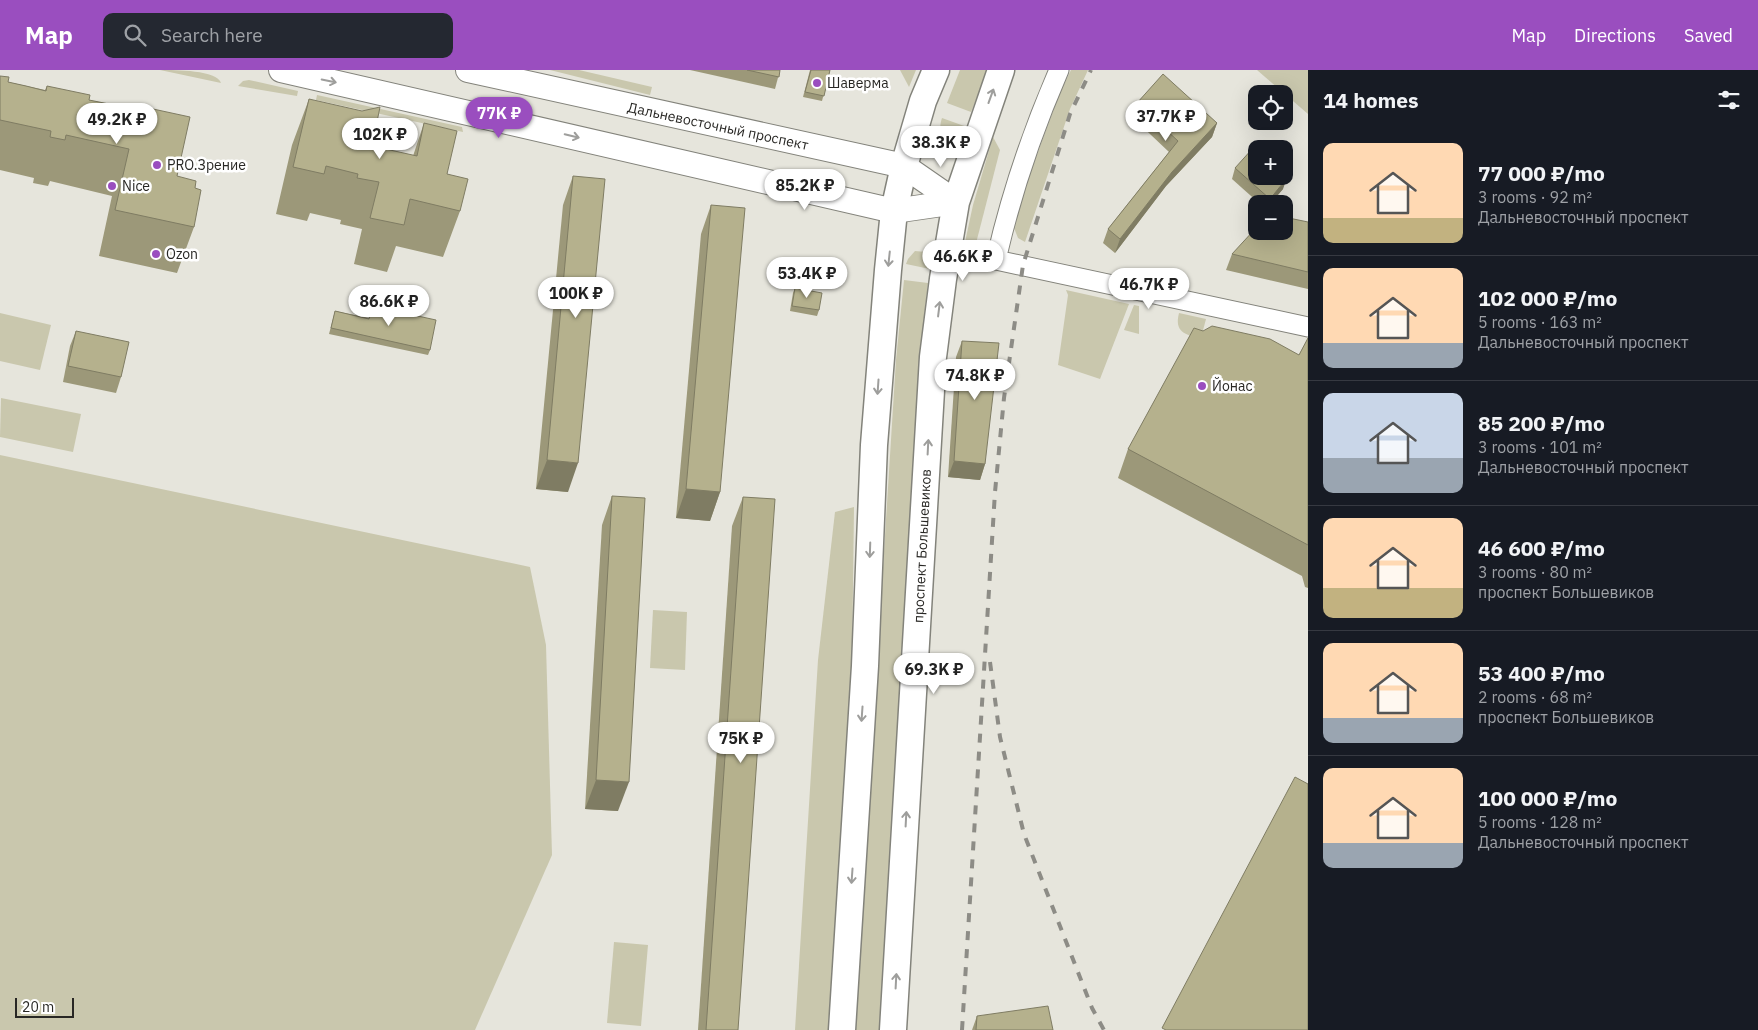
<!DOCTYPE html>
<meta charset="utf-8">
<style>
:root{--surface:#171b24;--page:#242831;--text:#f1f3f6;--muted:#9ea1a6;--line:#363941;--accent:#9a4ebf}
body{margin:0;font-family:"IBM Plex Sans",sans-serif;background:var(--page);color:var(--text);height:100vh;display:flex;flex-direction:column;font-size:19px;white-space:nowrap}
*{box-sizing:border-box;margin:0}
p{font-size:16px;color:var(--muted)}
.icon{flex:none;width:28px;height:28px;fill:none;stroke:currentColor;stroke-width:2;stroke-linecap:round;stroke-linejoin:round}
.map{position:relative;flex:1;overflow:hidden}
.drawer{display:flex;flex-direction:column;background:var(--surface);width:450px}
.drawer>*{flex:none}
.buttons{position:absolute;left:1248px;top:15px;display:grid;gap:10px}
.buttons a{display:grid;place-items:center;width:45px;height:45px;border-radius:10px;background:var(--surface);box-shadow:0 5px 20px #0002;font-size:25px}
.scale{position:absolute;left:15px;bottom:12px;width:59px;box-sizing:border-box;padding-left:5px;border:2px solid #282724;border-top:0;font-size:14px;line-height:18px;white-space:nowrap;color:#282724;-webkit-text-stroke:4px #fff;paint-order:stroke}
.price{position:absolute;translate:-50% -42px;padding:0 11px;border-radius:18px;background:#fff;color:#222;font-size:16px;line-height:32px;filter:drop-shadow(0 1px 2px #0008)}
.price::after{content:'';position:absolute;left:50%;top:30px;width:15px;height:11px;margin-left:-8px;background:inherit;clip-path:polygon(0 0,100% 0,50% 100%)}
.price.selected{background:var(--accent);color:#fff}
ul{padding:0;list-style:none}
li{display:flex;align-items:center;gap:15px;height:125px;padding:0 15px}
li+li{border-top:1px solid var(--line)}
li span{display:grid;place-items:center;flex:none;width:140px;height:100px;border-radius:10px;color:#555}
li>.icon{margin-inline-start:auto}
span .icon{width:60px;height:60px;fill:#fffc;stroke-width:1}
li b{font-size:21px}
h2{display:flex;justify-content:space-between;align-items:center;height:60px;padding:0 15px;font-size:21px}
header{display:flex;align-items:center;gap:30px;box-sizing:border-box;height:70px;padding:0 25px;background:var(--accent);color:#fff}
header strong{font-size:24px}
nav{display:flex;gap:28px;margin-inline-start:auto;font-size:18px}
.search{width:350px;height:45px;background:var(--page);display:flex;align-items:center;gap:12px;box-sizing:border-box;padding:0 18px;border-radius:10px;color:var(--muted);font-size:19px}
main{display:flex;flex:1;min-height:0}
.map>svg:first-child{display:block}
.green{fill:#c9c7ad}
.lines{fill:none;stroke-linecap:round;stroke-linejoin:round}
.minor-casing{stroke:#83837b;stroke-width:21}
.tertiary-casing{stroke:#83837b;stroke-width:26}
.secondary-casing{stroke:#83837b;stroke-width:29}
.minor{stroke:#fff;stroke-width:19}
.tertiary{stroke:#fff;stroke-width:24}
.secondary{stroke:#fff;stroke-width:26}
.rail{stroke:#8d8c86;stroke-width:4;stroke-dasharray:9 9;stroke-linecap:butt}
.wall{fill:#9c9879}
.shaded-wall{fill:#7f7c63}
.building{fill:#b5b18d;stroke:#7f7c63}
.oneway{stroke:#9e9e9c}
.poi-dot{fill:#9a4ebf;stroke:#fff;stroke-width:2}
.labels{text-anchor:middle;stroke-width:5;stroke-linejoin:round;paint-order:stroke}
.poi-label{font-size:14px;fill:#282724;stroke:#fff;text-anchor:start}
.street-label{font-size:14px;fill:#282724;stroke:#fff}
</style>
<header>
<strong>Map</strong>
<div class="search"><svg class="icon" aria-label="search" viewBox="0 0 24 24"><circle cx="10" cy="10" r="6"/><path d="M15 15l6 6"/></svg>Search here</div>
<nav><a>Map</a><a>Directions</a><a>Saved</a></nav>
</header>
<main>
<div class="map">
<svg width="1308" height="960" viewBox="0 0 1308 960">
<rect width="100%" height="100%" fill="#e6e5dc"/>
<g class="green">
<path d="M160,0C176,0 217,0 221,13Z"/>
<polygon points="550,0 579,0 652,17 650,25"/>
<polygon points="900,0 916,0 909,17"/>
<polygon points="960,0 988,0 971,42 947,33"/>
<polygon points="1071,0 1088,0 1070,39 1025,172 1018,168 1014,158 1028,109 1060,22"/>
<polygon points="1257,0 1308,0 1308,44"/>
<polygon points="249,10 298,21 297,26 238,16 243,11"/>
<polygon points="317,25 462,57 463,62 316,30"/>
<path d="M942,48L967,57L960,68L954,70C941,68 938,60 942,48Z"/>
<polygon points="993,67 1000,80 973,185 967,195 959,200 973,135"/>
<polygon points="915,181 926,182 930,192 930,199 906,194 908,189"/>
<polygon points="904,210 928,213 919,292 880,960 854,960 896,290"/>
<polygon points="1066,220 1129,234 1100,309 1058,295 1068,225"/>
<polygon points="1134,235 1139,236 1139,264 1124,260"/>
<polygon points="0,243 51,255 40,300 0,291"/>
<path d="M1179,243L1206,249L1201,268C1185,265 1174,262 1179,243Z"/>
<polygon points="1,328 81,344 73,382 0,367"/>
<polygon points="0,385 530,497 546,575 552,785 475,960 0,960"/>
<polygon points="854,437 852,595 828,960 795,960 818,590 835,442"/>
<polygon points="653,540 687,542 685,600 650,598"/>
<polygon points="614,872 648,875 641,956 607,953"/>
</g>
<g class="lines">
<g class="minor-casing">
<path id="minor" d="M1059,0C1032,62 1011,124 996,190L1308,257"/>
</g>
<g class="tertiary-casing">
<g id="tertiary">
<polyline points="281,0 894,141 956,132"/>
<polyline points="468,0 904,96 956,132"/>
</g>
</g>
<g class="secondary-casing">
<g id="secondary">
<polyline points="842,960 865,596 874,375 888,200 894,141 904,96 923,31 936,0"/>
<polyline points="893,960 933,287 943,209 956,132 1001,0"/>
</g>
</g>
<use href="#minor" class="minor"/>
<use href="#tertiary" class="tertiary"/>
<use href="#secondary" class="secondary"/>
<g class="rail">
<polyline points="990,592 1000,667 1024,764 1092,938 1104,960"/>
<polyline points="962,960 995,422 1004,328 1023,195 1070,44 1091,0"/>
</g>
</g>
<g class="wall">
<polygon points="690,0 780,0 775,19"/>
<polygon points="810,0 830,0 822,31 803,27"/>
<polygon points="0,6 8,12 45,20 47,16 89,30 128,38 130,34 177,106 195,118 194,157 177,203 99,186 112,126 50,111 48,116 33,113 34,108 0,100"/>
<polygon points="309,29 372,76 413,86 424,53 447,104 460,141 443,187 396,176 387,202 354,194 362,159 340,154 341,150 310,143 307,151 276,144 292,75"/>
<polygon points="1137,33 1217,53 1212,67 1166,116 1115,183 1103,173 1108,159 1169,82 1132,47"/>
<polygon points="1235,98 1283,119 1270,134 1260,134 1232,109"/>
<polygon points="573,106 568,422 536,419 563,135"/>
<polygon points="711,135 720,422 710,451 676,448 701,164"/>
<polygon points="1308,152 1308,219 1226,200 1232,184 1269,164"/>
<polygon points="795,218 819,240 817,246 790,241 793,223"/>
<polygon points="372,236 430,280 428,285 329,264 335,241 369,248"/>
<polygon points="76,261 121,307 116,323 63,312 70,276"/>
<polygon points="1203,261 1299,285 1308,268 1308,518 1305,517 1302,506 1118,408 1128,379"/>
<polygon points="962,271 985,394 980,410 948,407 956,287"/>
<polygon points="612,426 618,741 585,739 602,455"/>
<polygon points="743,427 738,960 698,960 732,456"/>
<polygon points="977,946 1053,960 972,960"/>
</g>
<g class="shaded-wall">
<polygon points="1217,53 1212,67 1166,116 1115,183 1120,169 1172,102"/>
<polygon points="1287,108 1283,119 1270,134 1268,134 1270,129"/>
<polygon points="547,390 578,393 568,422 536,419"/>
<polygon points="954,391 985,394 980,410 948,407"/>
<polygon points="686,419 720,422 710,451 676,448"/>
<polygon points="596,710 629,712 618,741 585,739"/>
</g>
<g class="building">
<polygon points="747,0 780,0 779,7"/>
<polygon points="811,0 830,0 824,26 805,22"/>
<polygon points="1163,4 1217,53 1172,102 1120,169 1108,159 1178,71 1137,33"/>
<polygon points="0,6 9,7 8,12 26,16 46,21 47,16 90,25 89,30 129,38 130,34 190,47 177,106 196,111 195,118 201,120 194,157 115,140 129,79 66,65 65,70 50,67 51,61 0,50"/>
<polygon points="309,29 362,41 380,37 372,76 417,86 424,53 457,61 447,104 468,109 460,141 410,129 404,155 370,148 379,112 357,108 358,104 326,96 324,104 293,97"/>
<polygon points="1253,78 1256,81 1256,106 1284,106 1284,105 1287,108 1270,129 1235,98"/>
<polygon points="573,106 605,109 578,393 547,390"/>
<polygon points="711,135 745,138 720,422 686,419"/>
<polygon points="1284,147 1308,152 1308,202 1232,184 1255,159 1256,159 1256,161 1262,161 1269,164 1272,161 1284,161"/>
<polygon points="795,218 822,223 819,240 792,236"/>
<polygon points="372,236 436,250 430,280 331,258 335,241 369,249"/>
<polygon points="1212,256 1270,269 1299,285 1308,268 1308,475 1128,379 1194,258 1203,261"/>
<polygon points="76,261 129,272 121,307 68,296"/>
<polygon points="962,271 999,273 985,394 954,391"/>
<polygon points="612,426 645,428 629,712 596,710"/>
<polygon points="743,427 775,429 738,960 706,960"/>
<polygon points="1295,707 1308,714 1308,960 1166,960 1162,958"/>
<polygon points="1048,936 1053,960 976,960 977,946"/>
</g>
<defs><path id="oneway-shaft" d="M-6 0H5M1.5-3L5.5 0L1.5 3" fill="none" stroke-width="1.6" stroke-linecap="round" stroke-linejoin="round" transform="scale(1.25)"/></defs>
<g class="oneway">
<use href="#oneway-shaft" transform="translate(329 11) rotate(12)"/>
<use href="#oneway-shaft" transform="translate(991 26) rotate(-70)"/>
<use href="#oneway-shaft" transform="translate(572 66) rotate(13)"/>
<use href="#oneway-shaft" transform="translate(889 189) rotate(96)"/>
<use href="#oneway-shaft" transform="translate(939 239) rotate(-83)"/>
<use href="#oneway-shaft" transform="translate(878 317) rotate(94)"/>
<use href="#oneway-shaft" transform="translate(928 377) rotate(-87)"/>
<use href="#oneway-shaft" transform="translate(870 480) rotate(92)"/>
<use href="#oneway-shaft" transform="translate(862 644) rotate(94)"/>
<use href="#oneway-shaft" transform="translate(906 749) rotate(-87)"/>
<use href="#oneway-shaft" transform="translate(852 806) rotate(94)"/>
<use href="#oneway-shaft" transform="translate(896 911) rotate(-87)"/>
</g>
<g class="poi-dot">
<circle cx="817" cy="13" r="5"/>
<circle cx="157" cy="95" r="5"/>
<circle cx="112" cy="116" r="5"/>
<circle cx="156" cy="184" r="5"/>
<circle cx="1202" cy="316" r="5"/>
</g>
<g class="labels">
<g class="poi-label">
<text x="827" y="18">Шаверма</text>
<text x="167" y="100">PRO.Зрение</text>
<text x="122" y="121">Nice</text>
<text x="166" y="189">Ozon</text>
<text x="1212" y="321">Йонас</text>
</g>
<g class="street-label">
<text transform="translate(718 56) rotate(12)" y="5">Дальневосточный проспект</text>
<text transform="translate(922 476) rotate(-87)" y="5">проспект Большевиков</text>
</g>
</g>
</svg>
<div class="buttons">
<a><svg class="icon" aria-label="locate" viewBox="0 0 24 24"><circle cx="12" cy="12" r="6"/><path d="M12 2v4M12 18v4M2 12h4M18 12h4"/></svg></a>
<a>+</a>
<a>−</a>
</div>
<div class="scale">20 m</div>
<b class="price selected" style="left:499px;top:69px">77K ₽</b>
<b class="price" style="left:1166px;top:72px">37.7K ₽</b>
<b class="price" style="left:117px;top:75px">49.2K ₽</b>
<b class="price" style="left:380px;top:90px">102K ₽</b>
<b class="price" style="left:941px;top:98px">38.3K ₽</b>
<b class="price" style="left:805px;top:141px">85.2K ₽</b>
<b class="price" style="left:963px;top:212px">46.6K ₽</b>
<b class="price" style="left:807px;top:229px">53.4K ₽</b>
<b class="price" style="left:1149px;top:240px">46.7K ₽</b>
<b class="price" style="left:576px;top:249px">100K ₽</b>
<b class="price" style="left:389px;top:257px">86.6K ₽</b>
<b class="price" style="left:975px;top:331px">74.8K ₽</b>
<b class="price" style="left:934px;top:625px">69.3K ₽</b>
<b class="price" style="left:741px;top:694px">75K ₽</b>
</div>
<section class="drawer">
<h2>14 homes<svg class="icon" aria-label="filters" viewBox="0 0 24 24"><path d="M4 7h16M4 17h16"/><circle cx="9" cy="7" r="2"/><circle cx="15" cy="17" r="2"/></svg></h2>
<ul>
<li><span style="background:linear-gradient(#ffd9b3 75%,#c2b280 0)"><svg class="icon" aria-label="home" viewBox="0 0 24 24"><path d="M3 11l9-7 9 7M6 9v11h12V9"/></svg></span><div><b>77 000 ₽/mo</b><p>3 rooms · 92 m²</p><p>Дальневосточный проспект</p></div></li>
<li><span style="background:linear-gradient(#ffd9b3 75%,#9aa5b1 0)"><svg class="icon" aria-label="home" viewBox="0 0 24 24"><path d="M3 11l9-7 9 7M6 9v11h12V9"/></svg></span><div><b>102 000 ₽/mo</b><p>5 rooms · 163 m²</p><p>Дальневосточный проспект</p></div></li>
<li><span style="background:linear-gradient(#c9d6e8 65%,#9aa5b1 0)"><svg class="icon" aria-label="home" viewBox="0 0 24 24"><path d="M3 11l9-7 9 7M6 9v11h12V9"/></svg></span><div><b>85 200 ₽/mo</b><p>3 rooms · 101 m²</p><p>Дальневосточный проспект</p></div></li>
<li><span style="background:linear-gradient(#ffd9b3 70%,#c2b280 0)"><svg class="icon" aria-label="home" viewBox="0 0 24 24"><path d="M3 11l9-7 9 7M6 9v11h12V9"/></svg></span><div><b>46 600 ₽/mo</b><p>3 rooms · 80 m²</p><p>проспект Большевиков</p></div></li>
<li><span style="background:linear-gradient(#ffd9b3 75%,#9aa5b1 0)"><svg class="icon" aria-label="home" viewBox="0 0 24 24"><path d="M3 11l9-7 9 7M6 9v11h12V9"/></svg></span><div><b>53 400 ₽/mo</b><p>2 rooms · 68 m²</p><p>проспект Большевиков</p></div></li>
<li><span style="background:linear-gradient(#ffd9b3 75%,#9aa5b1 0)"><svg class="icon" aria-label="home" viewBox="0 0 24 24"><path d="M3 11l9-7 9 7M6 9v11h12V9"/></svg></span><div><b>100 000 ₽/mo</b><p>5 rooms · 128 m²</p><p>Дальневосточный проспект</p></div></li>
</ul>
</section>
</main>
